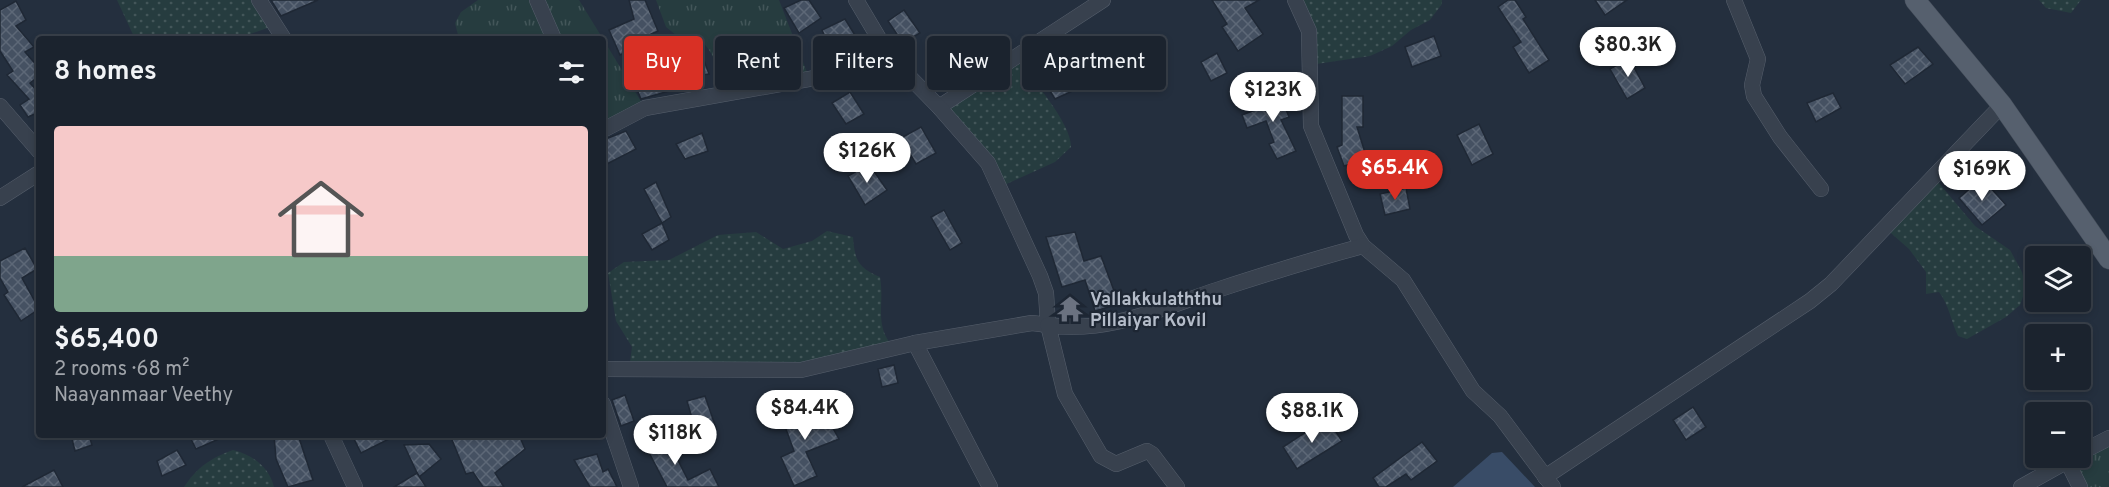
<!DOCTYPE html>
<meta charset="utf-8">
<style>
:root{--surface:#1b232e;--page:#282f3a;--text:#f1f3f6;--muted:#a0a4aa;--line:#39404a;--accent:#d93025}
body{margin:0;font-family:Overpass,sans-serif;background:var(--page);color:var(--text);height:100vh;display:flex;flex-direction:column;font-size:22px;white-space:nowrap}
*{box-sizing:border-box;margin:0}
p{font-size:20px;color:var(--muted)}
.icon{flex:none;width:33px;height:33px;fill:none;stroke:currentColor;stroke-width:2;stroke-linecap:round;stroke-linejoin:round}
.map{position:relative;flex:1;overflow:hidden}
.panel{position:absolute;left:36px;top:36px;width:570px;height:402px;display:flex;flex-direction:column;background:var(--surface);border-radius:6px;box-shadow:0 3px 9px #0003,0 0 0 2px var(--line)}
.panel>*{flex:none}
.top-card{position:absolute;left:624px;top:36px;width:570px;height:54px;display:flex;gap:12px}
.tools{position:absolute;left:2025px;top:246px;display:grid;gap:12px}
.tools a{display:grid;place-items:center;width:66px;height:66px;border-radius:6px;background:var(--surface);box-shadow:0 3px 9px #0003,0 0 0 2px var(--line);font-size:30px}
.price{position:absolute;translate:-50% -51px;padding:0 14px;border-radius:21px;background:#fff;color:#222;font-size:20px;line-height:39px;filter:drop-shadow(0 2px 3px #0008)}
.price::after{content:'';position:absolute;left:50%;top:36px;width:18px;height:14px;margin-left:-9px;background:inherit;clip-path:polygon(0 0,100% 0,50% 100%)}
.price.current{background:var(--accent);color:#fff}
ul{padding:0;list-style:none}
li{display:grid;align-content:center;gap:12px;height:318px;padding:0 18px}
li span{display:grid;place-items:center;height:186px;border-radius:6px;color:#555}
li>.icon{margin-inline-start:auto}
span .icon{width:108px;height:108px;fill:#fffc;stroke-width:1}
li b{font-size:26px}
h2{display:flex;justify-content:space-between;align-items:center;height:72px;padding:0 18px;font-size:26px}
.tag{padding:0 21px;border-radius:6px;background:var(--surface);box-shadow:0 3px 9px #0003,0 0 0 2px var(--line);font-size:21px;line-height:54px}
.tag.current{background:var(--accent);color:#fff}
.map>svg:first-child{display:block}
.grass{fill:url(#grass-dots)}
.park{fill:url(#park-tufts)}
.water{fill:#394c67}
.building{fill:url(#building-cross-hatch);stroke:#1f2835;stroke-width:1.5}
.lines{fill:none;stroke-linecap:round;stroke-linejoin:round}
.minor-casing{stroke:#565f6c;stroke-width:16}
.major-casing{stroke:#414a57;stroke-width:21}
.minor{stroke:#38414e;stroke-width:15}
.major{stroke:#56606e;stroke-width:20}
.labels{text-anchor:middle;stroke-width:4.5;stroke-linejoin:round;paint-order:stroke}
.poi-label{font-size:18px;font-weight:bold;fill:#b4bcc9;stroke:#1d2633;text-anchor:start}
</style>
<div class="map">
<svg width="2109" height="487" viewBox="0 0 2109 487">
<defs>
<pattern id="grass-dots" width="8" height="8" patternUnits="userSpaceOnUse" patternTransform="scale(1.5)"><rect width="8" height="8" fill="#263c3f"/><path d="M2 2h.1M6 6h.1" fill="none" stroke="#435659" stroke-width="1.8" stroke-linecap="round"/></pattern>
<pattern id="park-tufts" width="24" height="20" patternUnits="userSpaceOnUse" patternTransform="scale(1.5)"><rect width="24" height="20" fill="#263c3f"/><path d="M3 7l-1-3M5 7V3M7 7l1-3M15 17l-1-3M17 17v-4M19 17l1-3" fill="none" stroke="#435659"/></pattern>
<pattern id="building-cross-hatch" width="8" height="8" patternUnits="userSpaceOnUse" patternTransform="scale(1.5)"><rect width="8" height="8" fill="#455162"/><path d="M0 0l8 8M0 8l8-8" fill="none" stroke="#5d6877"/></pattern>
</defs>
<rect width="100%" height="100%" fill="#242f3e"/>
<g class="grass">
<polygon points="117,0 259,0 276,25 236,39 135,39"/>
<polygon points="1295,0 1442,0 1442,4 1430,20 1411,30 1392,46 1370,56 1310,65"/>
<polygon points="2039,0 2081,0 2071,13 2046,8"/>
<path d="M1016,58C1031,77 1072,124 1071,147L1055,162L1000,187L939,107Z"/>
<path d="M1933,176L1975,226L2010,250L2022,272L2026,288L2020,305L2006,317L1967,339L1958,336C1951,321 1949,305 1939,292L1926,294V272L1909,249L1884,227Z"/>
<path d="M827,231L853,237C855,260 857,267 880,277C885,306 873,325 894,348L801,370H629L632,347L616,321L608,273L624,262L669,260L718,235L756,232L783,249L812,241Z"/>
<path d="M233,450C253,455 269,467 274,487H184C197,467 211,458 233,450Z"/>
</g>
<g class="park">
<polygon points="478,0 579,0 603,39 459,39 455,23 461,12"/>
<path d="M656,0H779L810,80L726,92C714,63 713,33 676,35L666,27Z"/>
<polygon points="603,39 645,108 603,127"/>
<polygon points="2109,438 2109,487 2080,487 2073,458"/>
</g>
<polygon class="water" points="1502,452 1535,487 1453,487 1492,453"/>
<g class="building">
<polygon points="271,0 318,0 281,16"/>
<polygon points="629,0 645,0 658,31 638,40 640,45 620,55 609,30 634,19"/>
<polygon points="801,0 809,0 821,18 799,33 784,8"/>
<polygon points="1212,0 1259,0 1245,8 1263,34 1238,51 1222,27 1227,24"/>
<polygon points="1508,0 1515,0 1526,17 1523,19 1549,60 1529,73 1513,47 1521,42 1498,7"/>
<polygon points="1595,0 1627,0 1605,15"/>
<polygon points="16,1 26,20 16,26 34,47 25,52 39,68 39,76 30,83 39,93 39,112 28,117 20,105 29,99 7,75 13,71 0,51 0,10"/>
<polygon points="904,10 920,33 903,43 888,21"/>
<polygon points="845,19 861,45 834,58 822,30"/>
<polygon points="1434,36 1441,56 1412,67 1405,47"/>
<polygon points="1918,47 1933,64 1905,84 1890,65"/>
<polygon points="701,52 709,74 690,76 685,55"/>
<polygon points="1217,53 1227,73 1211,81 1201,62"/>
<polygon points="1629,58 1645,88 1627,99 1610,69"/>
<polygon points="1056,59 1079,88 1055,99 1037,70"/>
<polygon points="656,63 669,91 641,99 632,78"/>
<polygon points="850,92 864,114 846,124 832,103"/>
<polygon points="1279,92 1289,117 1281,120 1296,151 1277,159 1269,144 1274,142 1266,121 1247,128 1242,115 1260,108 1257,101"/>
<polygon points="1833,93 1841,108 1816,122 1807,103"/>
<polygon points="1342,96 1363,96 1363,127 1357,127 1367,159 1344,166 1337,147 1342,145"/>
<polygon points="1479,124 1493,154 1472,165 1457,135"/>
<polygon points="921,127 936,153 916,164 901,138"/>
<polygon points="626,131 636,149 603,166 603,140"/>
<polygon points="702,133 708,151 685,159 676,144"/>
<polygon points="869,164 887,190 865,205 848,176"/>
<polygon points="1982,178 2006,205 1982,225 1959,198"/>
<polygon points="656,182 671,217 662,223 644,189"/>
<polygon points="1406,188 1410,209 1385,215 1380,194"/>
<polygon points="944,210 962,243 950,250 931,217"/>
<polygon points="662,223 669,240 652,250 642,234"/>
<polygon points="1075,232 1084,261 1101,256 1119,304 1095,311 1085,280 1062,287 1046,237"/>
<polygon points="25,248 37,269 22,278 39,309 21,321 4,295 8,292 0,278 0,261"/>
<polygon points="894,365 898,383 882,387 878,369"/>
<polygon points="625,395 634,421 621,426 612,400"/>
<polygon points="705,396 716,428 697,435 687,401"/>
<polygon points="795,402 804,418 822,409 839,439 806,452 817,476 794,486 781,457 794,451 779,410"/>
<polygon points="1693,407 1706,427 1686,440 1673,420"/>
<polygon points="1327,418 1342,441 1297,469 1283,447"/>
<polygon points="664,433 688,480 710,469 719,487 667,487 644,443"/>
<polygon points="71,435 89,435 92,445 75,451"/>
<polygon points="189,435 228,435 196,449"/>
<polygon points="274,435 298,435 313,480 288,487 276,459"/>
<polygon points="352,435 397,435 361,453"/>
<polygon points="450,435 519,435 525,449 495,473 504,487 483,487 473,472 466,474"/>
<polygon points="1422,442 1437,461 1411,480 1406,474 1386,487 1379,487 1373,478"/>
<polygon points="429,444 441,459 419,477 404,445"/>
<polygon points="177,450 186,465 162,476 157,461"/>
<polygon points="597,454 603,472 608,469 617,487 590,487 574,460"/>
<polygon points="54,470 63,487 22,487"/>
<polygon points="417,473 426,487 394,487"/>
</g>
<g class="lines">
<g class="minor-casing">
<g id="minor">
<polyline points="259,0 284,39"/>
<polyline points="537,0 554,39"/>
<polyline points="1295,0 1309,31 1311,126 1356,235 1363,246 1403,280 1473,391 1500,416 1553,487"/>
<polyline points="1734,0 1758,59 1752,85 1754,96 1780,137 1821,189"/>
<polyline points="0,106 39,151"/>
<polyline points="939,107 1103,0"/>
<polyline points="603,130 645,108 854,71 890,57"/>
<polyline points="0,198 39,173"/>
<polyline points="915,343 990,487"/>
<polyline points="603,369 801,370 915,343 1032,323 1048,325 1046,293 1040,276 988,163 939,107 890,57 856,0"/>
<polyline points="603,404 631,487"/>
<polyline points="331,435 355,487"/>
<polyline points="2080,453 2109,438"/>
<polyline points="2067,461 2080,487"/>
<polyline points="1545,477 1810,301 1831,284 2002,105"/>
<path d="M1177,487L1152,454L1147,451L1116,464L1101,456L1065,394L1048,325C1107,334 1162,308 1217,290C1266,274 1314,259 1363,246"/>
<polyline points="2021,487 2073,458"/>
</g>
</g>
<g class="major-casing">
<polyline id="major" points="1915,0 2002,105 2109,259"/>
</g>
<use href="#minor" class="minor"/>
<use href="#major" class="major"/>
</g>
<defs>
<g id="temple-bare" transform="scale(2.07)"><path d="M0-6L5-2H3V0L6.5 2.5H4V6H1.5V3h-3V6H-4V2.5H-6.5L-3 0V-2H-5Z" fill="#6b7280" stroke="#1d2633" stroke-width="2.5" paint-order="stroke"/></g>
</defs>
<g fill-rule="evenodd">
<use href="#temple-bare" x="1070" y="309"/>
</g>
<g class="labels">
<g class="poi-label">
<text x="1090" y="305">Vallakkulaththu<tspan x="1090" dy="21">Pillaiyar Kovil</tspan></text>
</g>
</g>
</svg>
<div class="tools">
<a><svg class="icon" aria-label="layers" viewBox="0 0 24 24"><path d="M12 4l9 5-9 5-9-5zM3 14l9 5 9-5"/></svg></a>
<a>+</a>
<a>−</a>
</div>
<b class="price" style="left:1628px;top:78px">$80.3K</b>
<b class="price" style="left:1273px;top:123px">$123K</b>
<b class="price" style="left:867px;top:184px">$126K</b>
<b class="price current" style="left:1395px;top:201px">$65.4K</b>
<b class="price" style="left:1982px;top:202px">$169K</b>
<b class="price" style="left:805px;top:441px">$84.4K</b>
<b class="price" style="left:1312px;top:444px">$88.1K</b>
<b class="price" style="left:675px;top:466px">$118K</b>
<div class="top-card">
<a class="tag current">Buy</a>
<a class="tag">Rent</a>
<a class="tag">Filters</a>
<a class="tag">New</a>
<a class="tag">Apartment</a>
</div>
<section class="panel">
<h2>8 homes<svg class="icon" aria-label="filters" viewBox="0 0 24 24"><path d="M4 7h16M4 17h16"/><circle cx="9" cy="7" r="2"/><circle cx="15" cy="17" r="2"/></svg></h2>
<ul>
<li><span style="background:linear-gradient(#f6c9c9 70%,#7fa58c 0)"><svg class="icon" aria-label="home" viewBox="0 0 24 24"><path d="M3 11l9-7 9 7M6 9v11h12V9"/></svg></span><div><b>$65,400</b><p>2 rooms · 68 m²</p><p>Naayanmaar Veethy</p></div></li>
</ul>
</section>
</div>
